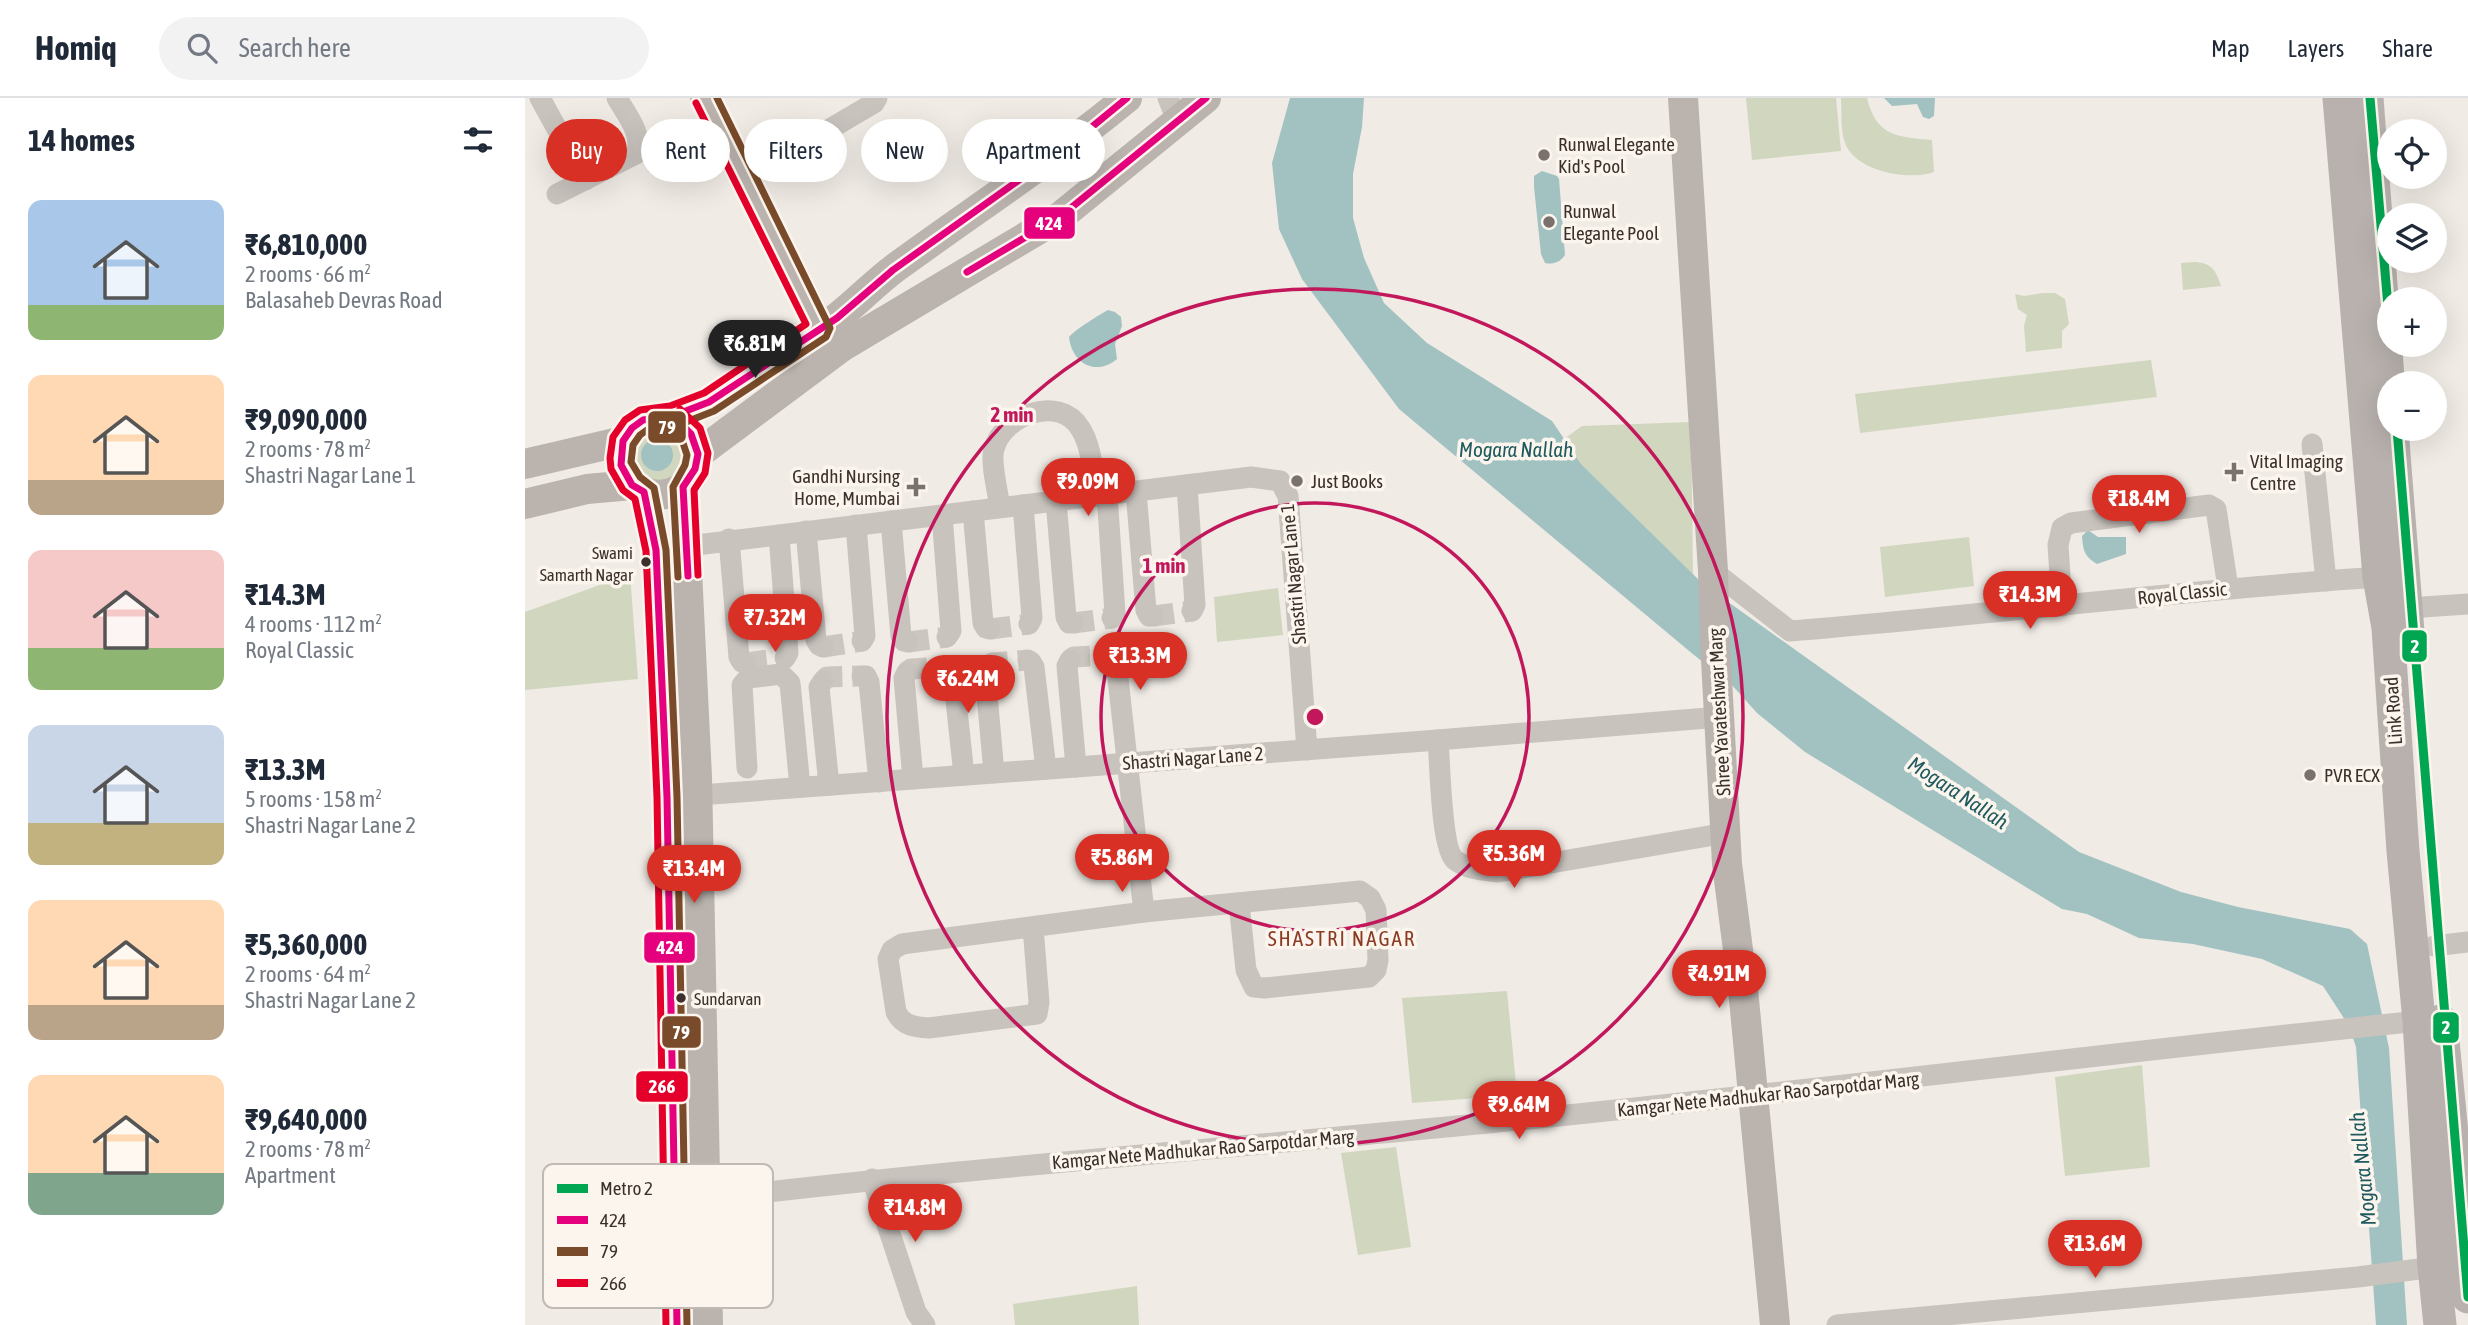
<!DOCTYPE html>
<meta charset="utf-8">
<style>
:root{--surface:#fff;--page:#f2f2f3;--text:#1f2937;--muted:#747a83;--line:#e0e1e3;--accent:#d93025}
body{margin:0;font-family:"Asap Condensed",sans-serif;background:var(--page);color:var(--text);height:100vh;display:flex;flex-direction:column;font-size:26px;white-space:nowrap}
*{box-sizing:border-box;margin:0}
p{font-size:23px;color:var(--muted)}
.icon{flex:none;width:38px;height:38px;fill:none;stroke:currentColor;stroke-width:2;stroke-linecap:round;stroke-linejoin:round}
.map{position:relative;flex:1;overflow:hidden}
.panel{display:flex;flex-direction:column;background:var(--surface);width:525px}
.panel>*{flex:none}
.hud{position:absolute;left:21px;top:21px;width:665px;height:63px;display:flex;gap:14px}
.fabs{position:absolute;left:1852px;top:21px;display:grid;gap:14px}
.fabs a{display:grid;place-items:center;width:70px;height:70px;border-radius:50%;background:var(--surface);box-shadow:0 7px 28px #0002;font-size:35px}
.price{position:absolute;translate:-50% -60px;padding:0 16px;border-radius:24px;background:var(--accent);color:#fff;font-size:23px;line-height:46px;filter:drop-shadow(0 2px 4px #0008)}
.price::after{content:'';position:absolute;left:50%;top:42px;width:21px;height:16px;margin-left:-10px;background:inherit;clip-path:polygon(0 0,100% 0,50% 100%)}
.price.on{background:#222;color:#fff}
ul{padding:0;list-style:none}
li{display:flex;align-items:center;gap:21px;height:175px;padding:0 28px}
li span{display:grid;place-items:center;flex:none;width:196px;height:140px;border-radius:14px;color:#555}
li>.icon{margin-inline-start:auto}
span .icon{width:84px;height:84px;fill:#fffc;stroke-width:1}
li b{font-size:30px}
h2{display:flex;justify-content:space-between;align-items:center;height:84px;padding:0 28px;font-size:30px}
.chip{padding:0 24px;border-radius:32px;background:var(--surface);box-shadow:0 7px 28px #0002;font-size:24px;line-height:63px}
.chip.on{background:var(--accent);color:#fff}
header{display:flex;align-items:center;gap:42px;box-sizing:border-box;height:98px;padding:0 35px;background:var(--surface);border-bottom:2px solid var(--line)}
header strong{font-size:33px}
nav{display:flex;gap:38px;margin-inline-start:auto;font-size:24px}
.search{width:490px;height:63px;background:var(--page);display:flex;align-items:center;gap:18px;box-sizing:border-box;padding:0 24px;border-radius:38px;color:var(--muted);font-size:26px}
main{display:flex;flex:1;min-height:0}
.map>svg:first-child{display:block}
.green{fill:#d1d6bf}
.water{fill:#a1c2c1}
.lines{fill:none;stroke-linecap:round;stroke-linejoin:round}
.street-tunnel{stroke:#ccc6c0;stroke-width:21;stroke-dasharray:21 10;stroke-linecap:butt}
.street{stroke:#c9c3be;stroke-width:21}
.secondary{stroke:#bab3ae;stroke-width:30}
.primary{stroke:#b8b1ad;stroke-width:33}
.bus-1-casing{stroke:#fbf5ee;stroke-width:12}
.bus-2-casing{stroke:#fbf5ee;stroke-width:12}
.bus-3-casing{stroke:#fbf5ee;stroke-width:12}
.bus-1{stroke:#e5007d;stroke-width:7}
.bus-2{stroke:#7a4b2a;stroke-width:7}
.bus-3{stroke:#e4002b;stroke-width:7}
.metro-1-casing{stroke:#fbf5ee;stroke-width:14}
.metro-1{stroke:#00a651;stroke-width:9}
.ring{fill:none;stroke:#c2185b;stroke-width:3.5}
.poi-dot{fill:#7a716c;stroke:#fbf5ee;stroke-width:2.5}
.bus-dot{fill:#3b302b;stroke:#fbf5ee;stroke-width:2.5}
.labels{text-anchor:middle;stroke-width:7;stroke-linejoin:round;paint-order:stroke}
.bus-label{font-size:17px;fill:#3b302b;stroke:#fbf5ee;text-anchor:end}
.poi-label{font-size:19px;fill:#3b302b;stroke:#fbf5ee;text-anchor:start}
.street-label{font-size:19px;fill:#3b302b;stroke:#fbf5ee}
.water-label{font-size:21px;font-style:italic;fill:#1f5a5e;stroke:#fbf5ee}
.neighbourhood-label{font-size:21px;letter-spacing:2px;fill:#8c3b22;stroke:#fbf5ee}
.key{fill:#fbf5ee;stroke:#c1bab4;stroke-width:2}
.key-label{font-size:19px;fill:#3b302b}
.centre{fill:#c2185b;stroke:#fbf5ee;stroke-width:3.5}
.ring-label{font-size:21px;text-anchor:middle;font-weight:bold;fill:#c2185b;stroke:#fbf5ee;stroke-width:7;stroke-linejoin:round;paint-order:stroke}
.line-badge{stroke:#fbf5ee;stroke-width:2.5}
.badge-label{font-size:19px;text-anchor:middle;font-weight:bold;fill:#fff}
</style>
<header>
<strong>Homiq</strong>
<div class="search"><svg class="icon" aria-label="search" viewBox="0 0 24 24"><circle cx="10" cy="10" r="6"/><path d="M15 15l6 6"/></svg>Search here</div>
<nav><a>Map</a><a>Layers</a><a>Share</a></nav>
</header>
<main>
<section class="panel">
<h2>14 homes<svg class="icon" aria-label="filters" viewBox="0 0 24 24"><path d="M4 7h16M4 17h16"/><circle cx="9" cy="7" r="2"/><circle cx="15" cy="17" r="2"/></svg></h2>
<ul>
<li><span style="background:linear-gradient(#a9c7e8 75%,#8fb573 0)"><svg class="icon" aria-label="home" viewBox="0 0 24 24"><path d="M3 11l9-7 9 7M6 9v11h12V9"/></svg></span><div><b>₹6,810,000</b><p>2 rooms · 66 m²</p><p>Balasaheb Devras Road</p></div></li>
<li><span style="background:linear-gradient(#ffd9b3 75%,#b9a48a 0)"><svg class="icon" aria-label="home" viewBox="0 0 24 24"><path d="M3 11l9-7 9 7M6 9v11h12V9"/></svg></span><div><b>₹9,090,000</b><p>2 rooms · 78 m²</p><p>Shastri Nagar Lane 1</p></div></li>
<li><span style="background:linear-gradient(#f6c9c9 70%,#8fb573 0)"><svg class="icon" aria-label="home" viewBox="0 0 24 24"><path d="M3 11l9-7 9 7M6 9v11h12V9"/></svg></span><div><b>₹14.3M</b><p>4 rooms · 112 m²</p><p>Royal Classic</p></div></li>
<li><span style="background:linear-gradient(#c9d6e8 70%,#c2b280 0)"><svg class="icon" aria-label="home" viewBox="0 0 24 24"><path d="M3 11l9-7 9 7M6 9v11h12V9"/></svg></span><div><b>₹13.3M</b><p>5 rooms · 158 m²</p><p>Shastri Nagar Lane 2</p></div></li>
<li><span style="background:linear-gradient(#ffd9b3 75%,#b9a48a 0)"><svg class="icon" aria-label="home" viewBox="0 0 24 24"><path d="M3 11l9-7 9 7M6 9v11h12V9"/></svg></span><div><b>₹5,360,000</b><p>2 rooms · 64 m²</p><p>Shastri Nagar Lane 2</p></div></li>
<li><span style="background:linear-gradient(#ffd9b3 70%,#7fa58c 0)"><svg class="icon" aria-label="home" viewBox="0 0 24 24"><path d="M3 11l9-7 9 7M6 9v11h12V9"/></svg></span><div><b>₹9,640,000</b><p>2 rooms · 78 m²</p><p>Apartment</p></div></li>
</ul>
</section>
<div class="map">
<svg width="1943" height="1227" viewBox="0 0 1943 1227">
<rect width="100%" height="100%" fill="#f0ebe5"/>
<g class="green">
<polygon points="1221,0 1311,0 1316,53 1227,62"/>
<path d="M1316,0H1342C1351,38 1372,39 1407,42L1409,74C1384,83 1331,74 1320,45C1315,32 1317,13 1316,0Z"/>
<path d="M1670,164C1687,165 1691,173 1696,188L1658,192L1656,165Z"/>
<polygon points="1518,195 1530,195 1540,201 1544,226 1537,233 1537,250 1501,254 1499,228 1502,217 1493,211 1490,196 1499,198"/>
<polygon points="1626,262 1632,299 1335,335 1330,296"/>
<polygon points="1166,324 1168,477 1056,366 1039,341 1057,328"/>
<polygon points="137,329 157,342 160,369 138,386 110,375 106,348 110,340"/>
<polygon points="1444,439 1449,488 1360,499 1355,449"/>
<polygon points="105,476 113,581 0,592 0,514"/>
<polygon points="753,490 758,537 692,544 689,499"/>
<polygon points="982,893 992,997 887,1005 877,900"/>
<polygon points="1617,967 1625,1069 1540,1078 1530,979"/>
<polygon points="871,1049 886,1149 833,1157 816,1055"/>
<polygon points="612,1188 614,1227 490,1227 488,1206"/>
</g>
<g class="water">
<polygon points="765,0 839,0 837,29 828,76 828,120 839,160 859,205 902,245 1027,323 1056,366 1178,486 1554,754 1656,794 1713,809 1825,831 1842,846 1864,950 1882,1227 1851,1227 1831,949 1824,928 1798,888 1737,861 1668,846 1614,840 1562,816 1537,811 1280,654 1232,615 1206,586 1169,557 874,311 777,181 754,131 747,65"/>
<polygon points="1359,0 1410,0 1409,18 1404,21 1398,19 1392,6 1367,8"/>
<path d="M1017,73L1032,78L1034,81L1040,157C1035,164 1028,167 1020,165L1016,156L1009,89V78Z"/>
<path d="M583,212L590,214L596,219L597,228L590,246L592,261C570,279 547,265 544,239C551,231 574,217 583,212Z"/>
<circle cx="132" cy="357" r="16"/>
<path d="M1563,432L1573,439H1601V456L1572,466C1559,458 1558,452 1557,438Z"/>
</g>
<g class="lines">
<g class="street-tunnel">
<polyline points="628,518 667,513"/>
<polyline points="548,525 587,520"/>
<polyline points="465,531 504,526"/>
<polyline points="383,544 422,539"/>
<polyline points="298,549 337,543"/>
<polyline points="545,562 549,559 585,557"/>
<polyline points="221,565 260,560"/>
<polyline points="463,568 467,565 503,562"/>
<polyline points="382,574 386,571 421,569"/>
<polyline points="298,583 302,579 337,578"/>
</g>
<g class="street">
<polyline points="15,0 60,82"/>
<polyline points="643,0 652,23"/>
<polyline points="237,71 349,5 352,0"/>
<path d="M32,96L111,56C119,37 101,16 92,0"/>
<polyline points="1787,346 1801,483"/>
<polyline points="662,387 670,507 667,513"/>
<polyline points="611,394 621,512 624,518 628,518"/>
<polyline points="582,396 590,515 587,520"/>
<polyline points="531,403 541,519 544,525 548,525"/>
<polyline points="498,407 507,520 504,526"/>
<path d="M475,409C473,395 465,363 469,351C478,317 534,296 555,330C567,348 568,376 572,398"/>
<polyline points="448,413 458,525 461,530 465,531"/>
<polyline points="417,417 426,533 422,539"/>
<polyline points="366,423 376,538 379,543 383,544"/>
<polyline points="331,427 340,538 337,543"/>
<polyline points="281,433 291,542 294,547 298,549"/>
<polyline points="254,437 263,555 260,560"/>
<polyline points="204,441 214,559 217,564 221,565"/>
<polyline points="147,450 726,379 755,383 763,398 782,652"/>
<path d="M1188,473L1265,533C1461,517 1657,492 1854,479"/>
<polyline points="1537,508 1533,447 1537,430 1546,425 1684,407 1691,411 1703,490"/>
<polyline points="1869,511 1943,506"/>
<polyline points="585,557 588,557 591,563 619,814"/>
<polyline points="503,562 506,564 509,569 521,671"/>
<polyline points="545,562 542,568 551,669"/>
<polyline points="463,568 460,574 469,675"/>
<polyline points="421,569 425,570 428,575 439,677"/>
<polyline points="382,574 379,580 388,681"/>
<polyline points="337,578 341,578 344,584 354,684"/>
<polyline points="298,583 294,589 304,687"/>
<path d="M913,642C915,664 916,751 930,762C943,772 958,772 973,774L1201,735"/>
<polyline points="222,670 217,587 223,580 256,576 265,585 275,689"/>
<polyline points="161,698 900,643 1195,619"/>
<path d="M508,829L514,904L512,916L404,930C390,929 378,928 371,914L363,861L367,852L377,846L619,814L835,793L845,800L851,812L853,862L851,872L844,879L740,890L729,889L721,872L714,805"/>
<polyline points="1909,848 1943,844"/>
<polyline points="347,1081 391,1214 400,1227"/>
<path d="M166,1103C438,1070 711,1050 983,1023C1287,993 1590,954 1894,923"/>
<polyline points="1312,1227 1833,1179 1909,1169"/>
</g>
<g class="secondary">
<polyline points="180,0 295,230 309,241"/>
<polyline points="1158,0 1188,473 1190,543 1202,766 1218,891 1250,1227"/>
<path d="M148,318C154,323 162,329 166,336C178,354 172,382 153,392C114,412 76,363 106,330C119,317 140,321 156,315C165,311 176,308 185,303C207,291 227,275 247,261C269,247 294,234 314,218C333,203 351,184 370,170C448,113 528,61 602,0"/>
<polyline points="173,356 318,248 536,118 681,0"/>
<polyline points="0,366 98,343"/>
<polyline points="158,389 172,679 183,1227"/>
<polyline points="119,394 131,452 142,699 152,1227"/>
<polyline points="0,406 62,391 107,387"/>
</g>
<g class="primary">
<polyline points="1814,0 1854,479 1863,530 1878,753 1894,923 1909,1169 1915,1227"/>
<polyline points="1842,0 1864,293"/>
<polyline points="1867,331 1883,534"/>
<polyline points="1916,923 1943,1199"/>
</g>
<g class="bus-1-casing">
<g id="bus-1">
<polyline points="442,174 536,118 681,0"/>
<polyline points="148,318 166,336 173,356 170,371 158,389 163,478"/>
<polyline points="152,1227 142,699 131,452 119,394 107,387 96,367 98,343 107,330 118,322 148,318 184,304 312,220 368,172 557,37 602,0"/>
</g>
</g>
<g class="bus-2-casing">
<g id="bus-2">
<polyline points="141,325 157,342 162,357 160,367 148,389 153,479"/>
<polyline points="162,1227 152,699 141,452 129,390 115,379 106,364 108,347 115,337 122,332 151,328 189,313 301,239 305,230 192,0"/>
</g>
</g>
<g class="bus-3-casing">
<g id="bus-3">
<polyline points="155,311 175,330 183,355 180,375 169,392 173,477"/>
<polyline points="141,1227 132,699 121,453 110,401 98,392 86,371 85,360 88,339 100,322 115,312 145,308 179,295 281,226 171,5"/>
</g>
</g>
<use href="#bus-1" class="bus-1"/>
<use href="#bus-2" class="bus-2"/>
<use href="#bus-3" class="bus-3"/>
<g class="metro-1-casing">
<g id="metro-1">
<polyline points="1845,0 1864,220"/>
<polyline points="1872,331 1943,1199"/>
</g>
</g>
<use href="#metro-1" class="metro-1"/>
</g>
<g class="ring">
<circle cx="790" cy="619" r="214"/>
<circle cx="790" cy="619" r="428"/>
</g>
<g class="poi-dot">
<circle cx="1019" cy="57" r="7"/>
<circle cx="1024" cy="124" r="7"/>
<path d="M1705.5 363.5h7v7h7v7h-7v7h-7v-7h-7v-7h7z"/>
<circle cx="772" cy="383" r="7"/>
<path d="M387.5 378.5h7v7h7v7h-7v7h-7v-7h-7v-7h7z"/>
<circle cx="1785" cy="677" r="7"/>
</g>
<g class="bus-dot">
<circle cx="121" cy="464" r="6"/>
<circle cx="156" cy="900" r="6"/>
</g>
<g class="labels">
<g class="bus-label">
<text x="108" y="461">Swami<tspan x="108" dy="22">Samarth Nagar</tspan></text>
<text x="169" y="907" text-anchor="start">Sundarvan</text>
</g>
<g class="poi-label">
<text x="1033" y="53">Runwal Elegante<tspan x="1033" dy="22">Kid's Pool</tspan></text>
<text x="1038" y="120">Runwal<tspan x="1038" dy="22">Elegante Pool</tspan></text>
<text x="1725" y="370">Vital Imaging<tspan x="1725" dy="22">Centre</tspan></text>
<text x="375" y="385" text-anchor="end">Gandhi Nursing<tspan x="375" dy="22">Home, Mumbai</tspan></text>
<text x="786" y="390">Just Books</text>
<text x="1799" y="684">PVR ECX</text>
</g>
<g class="street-label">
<text transform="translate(768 476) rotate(-95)" y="7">Shastri Nagar Lane 1</text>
<text transform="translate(1657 495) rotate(-6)" y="7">Royal Classic</text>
<text transform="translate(1868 613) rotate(-94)" y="7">Link Road</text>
<text transform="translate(1194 614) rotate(-93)" y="7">Shree Yavateshwar Marg</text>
<text transform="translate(668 660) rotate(-4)" y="7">Shastri Nagar Lane 2</text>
<text transform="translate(1243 996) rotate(-6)" y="7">Kamgar Nete Madhukar Rao Sarpotdar Marg</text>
<text transform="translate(678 1051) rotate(-5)" y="7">Kamgar Nete Madhukar Rao Sarpotdar Marg</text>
</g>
<g class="water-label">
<text x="991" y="359">Mogara Nallah</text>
<text transform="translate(1433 695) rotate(33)" y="7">Mogara Nallah</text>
<text transform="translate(1838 1071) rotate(-96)" y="7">Mogara Nallah</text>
</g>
<g class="neighbourhood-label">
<text x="817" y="848">SHASTRI NAGAR</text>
</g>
</g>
<rect x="18" y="1066" width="230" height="144" rx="10" class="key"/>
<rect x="32" y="1086" width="31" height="9" fill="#00a651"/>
<rect x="32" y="1118" width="31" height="8" fill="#e5007d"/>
<rect x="32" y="1149" width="31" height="9" fill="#7a4b2a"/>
<rect x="32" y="1181" width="31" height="8" fill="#e4002b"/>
<g class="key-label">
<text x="75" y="1097">Metro 2</text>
<text x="75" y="1129">424</text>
<text x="75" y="1160">79</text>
<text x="75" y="1192">266</text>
</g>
<circle cx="790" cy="619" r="10" class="centre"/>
<g class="ring-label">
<text x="487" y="324">2 min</text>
<text x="639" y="475">1 min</text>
</g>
<g class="line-badge">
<rect x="498" y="108" width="53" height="34" rx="7" fill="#e5007d"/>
<rect x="122" y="312" width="40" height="34" rx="7" fill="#7a4b2a"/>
<rect x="1876" y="531" width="27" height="34" rx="7" fill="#00a651"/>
<rect x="118" y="833" width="53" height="33" rx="7" fill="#e5007d"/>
<rect x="1907" y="913" width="28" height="33" rx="7" fill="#00a651"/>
<rect x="136" y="917" width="41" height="34" rx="7" fill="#7a4b2a"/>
<rect x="110" y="972" width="54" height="33" rx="7" fill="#e4002b"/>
</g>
<g class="badge-label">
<text x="524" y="132">424</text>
<text x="142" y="336">79</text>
<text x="1890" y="555">2</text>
<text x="145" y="856">424</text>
<text x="1921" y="936">2</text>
<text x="156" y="941">79</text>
<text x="137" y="995">266</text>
</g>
</svg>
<div class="fabs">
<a><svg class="icon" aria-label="locate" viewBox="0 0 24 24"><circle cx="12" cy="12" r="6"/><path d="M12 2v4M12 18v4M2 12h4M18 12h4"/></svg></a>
<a><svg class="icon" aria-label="layers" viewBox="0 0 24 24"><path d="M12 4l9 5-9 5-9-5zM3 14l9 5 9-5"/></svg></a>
<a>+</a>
<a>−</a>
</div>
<b class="price on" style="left:230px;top:282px">₹6.81M</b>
<b class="price" style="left:563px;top:420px">₹9.09M</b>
<b class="price" style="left:1614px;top:437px">₹18.4M</b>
<b class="price" style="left:1505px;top:533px">₹14.3M</b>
<b class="price" style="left:250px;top:556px">₹7.32M</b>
<b class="price" style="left:615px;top:594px">₹13.3M</b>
<b class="price" style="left:443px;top:617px">₹6.24M</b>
<b class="price" style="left:989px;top:792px">₹5.36M</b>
<b class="price" style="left:597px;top:796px">₹5.86M</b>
<b class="price" style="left:169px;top:807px">₹13.4M</b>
<b class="price" style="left:1194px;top:912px">₹4.91M</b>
<b class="price" style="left:994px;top:1043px">₹9.64M</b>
<b class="price" style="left:390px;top:1146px">₹14.8M</b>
<b class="price" style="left:1570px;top:1182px">₹13.6M</b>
<div class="hud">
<a class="chip on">Buy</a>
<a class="chip">Rent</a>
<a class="chip">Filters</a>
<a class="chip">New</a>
<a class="chip">Apartment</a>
</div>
</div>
</main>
